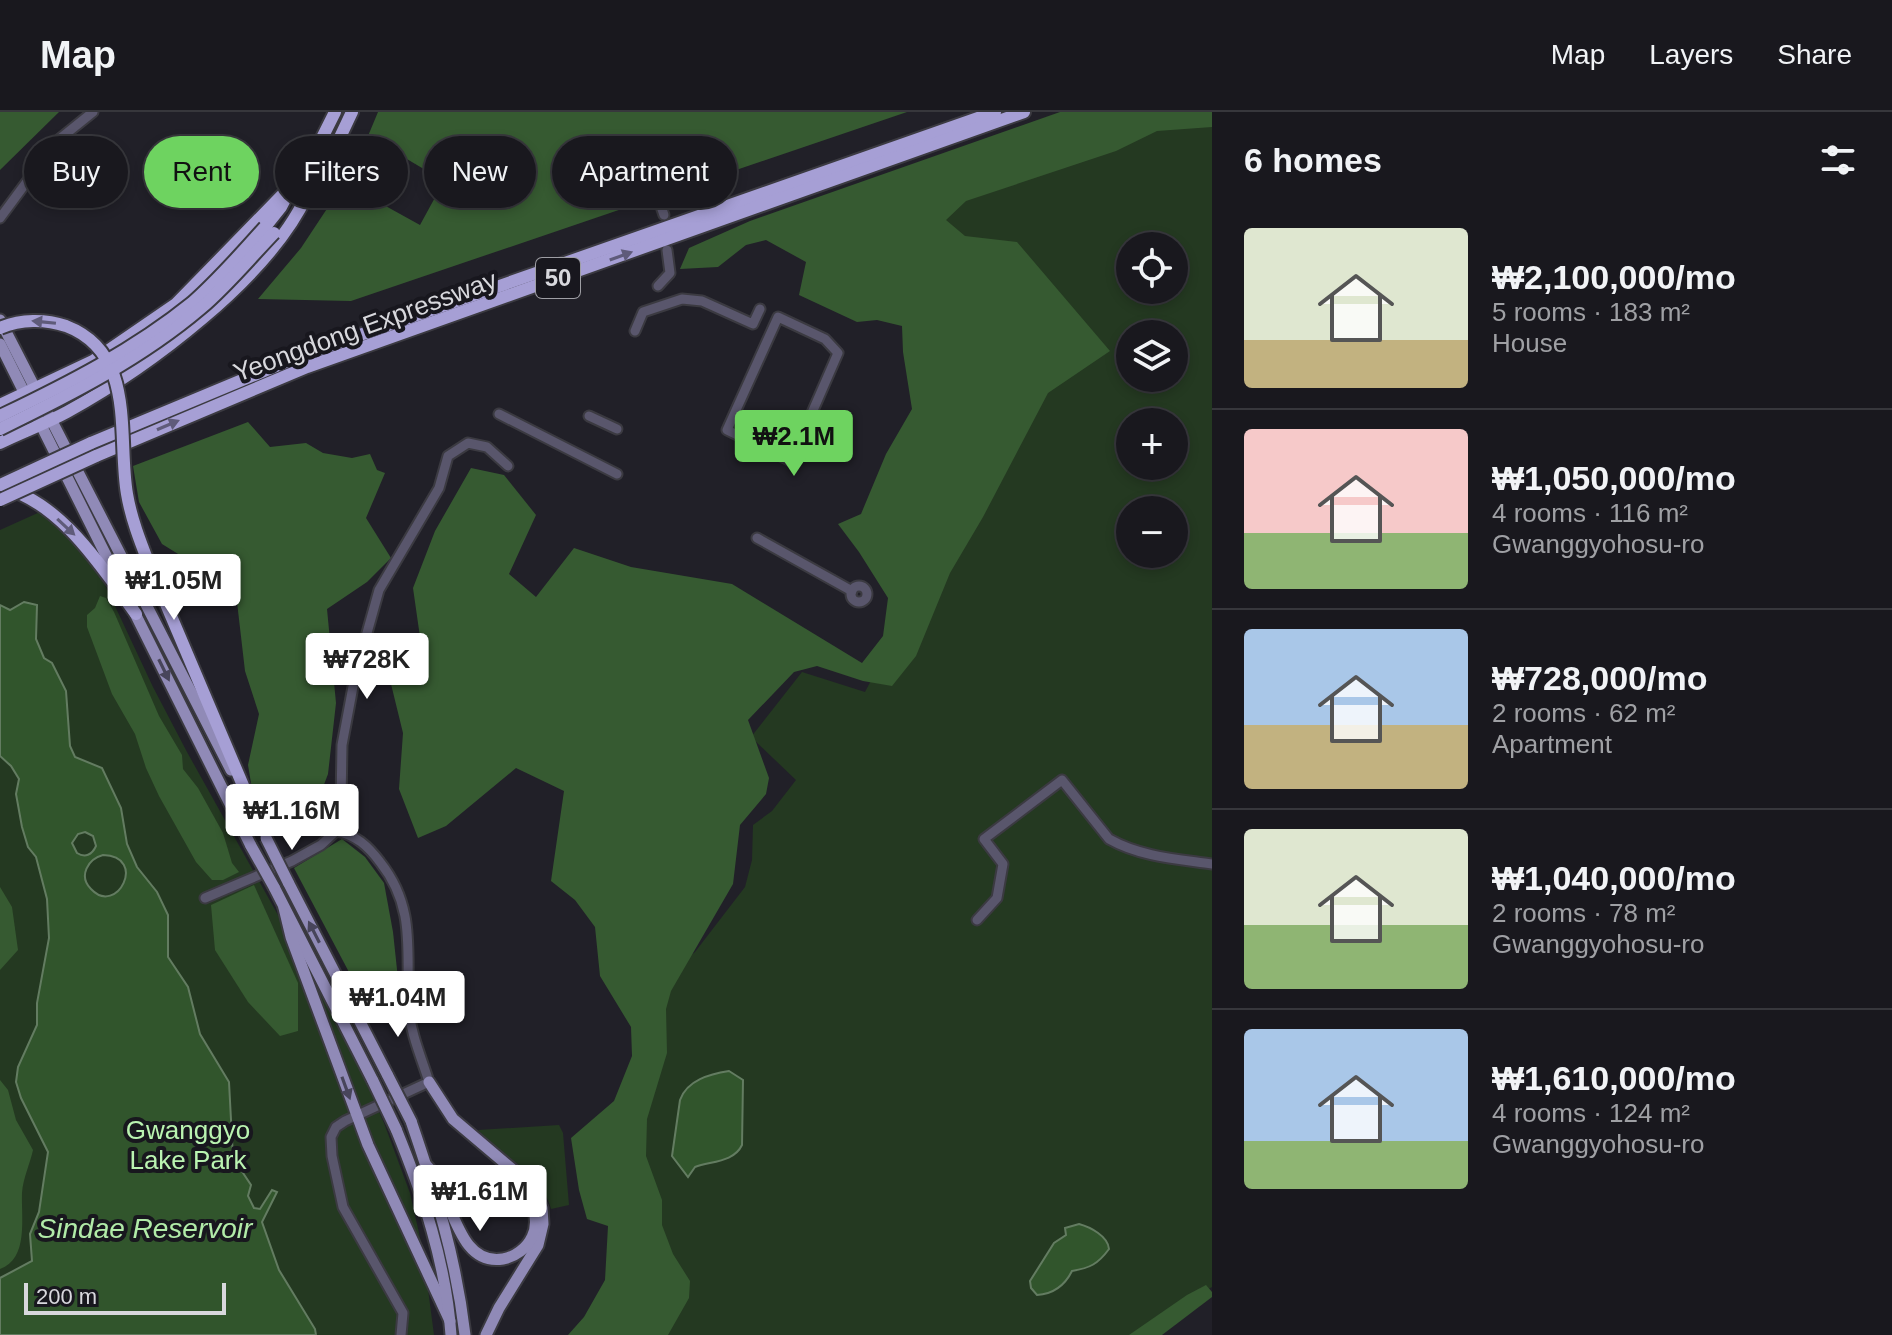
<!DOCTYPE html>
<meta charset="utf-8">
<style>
:root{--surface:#19181e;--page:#222127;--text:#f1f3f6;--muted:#9fa0a4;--line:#37373c;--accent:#6ed360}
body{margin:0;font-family:Helvetica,sans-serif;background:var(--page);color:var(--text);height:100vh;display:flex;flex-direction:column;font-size:30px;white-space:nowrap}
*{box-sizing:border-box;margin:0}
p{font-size:26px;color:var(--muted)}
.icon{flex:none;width:44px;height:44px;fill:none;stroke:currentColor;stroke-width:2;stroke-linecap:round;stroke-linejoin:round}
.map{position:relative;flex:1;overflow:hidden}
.details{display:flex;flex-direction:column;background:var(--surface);width:680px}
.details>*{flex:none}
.hud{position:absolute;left:24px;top:24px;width:760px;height:72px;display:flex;gap:16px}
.fabs{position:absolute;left:1116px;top:120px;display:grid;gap:16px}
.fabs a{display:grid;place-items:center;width:72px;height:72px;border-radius:50%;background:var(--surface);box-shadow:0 4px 12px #0003,0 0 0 2px var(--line);font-size:40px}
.scale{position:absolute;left:24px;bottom:20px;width:202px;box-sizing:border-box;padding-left:8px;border:4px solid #d8d8dd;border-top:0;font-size:22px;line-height:28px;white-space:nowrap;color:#d8d8dd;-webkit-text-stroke:6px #18171e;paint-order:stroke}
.price{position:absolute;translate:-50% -68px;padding:0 18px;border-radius:8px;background:#fff;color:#222;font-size:26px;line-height:52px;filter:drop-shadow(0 2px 4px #0008)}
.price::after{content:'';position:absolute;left:50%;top:48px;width:24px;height:18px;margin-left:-12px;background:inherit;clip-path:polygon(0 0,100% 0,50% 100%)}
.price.current{background:var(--accent);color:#111}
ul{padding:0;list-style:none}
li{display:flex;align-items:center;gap:24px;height:200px;padding:0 32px}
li+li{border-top:2px solid var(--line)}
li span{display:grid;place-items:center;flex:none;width:224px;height:160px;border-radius:8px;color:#555}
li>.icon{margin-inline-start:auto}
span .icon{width:96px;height:96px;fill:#fffc;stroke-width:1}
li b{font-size:34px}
h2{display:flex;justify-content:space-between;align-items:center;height:96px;padding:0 32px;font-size:34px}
.chip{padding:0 28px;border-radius:36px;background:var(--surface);box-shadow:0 4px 12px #0003,0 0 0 2px var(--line);font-size:28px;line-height:72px}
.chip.current{background:var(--accent);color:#111}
header{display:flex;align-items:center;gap:48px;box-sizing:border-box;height:112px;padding:0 40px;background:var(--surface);border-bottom:2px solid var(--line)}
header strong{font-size:38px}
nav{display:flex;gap:44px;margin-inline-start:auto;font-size:28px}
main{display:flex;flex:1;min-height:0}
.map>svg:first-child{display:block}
.green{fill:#243921;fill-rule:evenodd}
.forest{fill:#365a31}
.water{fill:#31552c;stroke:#637c61;stroke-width:2;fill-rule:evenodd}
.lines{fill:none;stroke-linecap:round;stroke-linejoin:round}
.minor-casing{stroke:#3b3a41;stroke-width:13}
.major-casing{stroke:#3b3a41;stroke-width:15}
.highway-casing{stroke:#3b3a41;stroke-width:16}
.minor{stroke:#59566c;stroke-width:9}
.major{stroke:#908ab7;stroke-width:11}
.highway{stroke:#a69fd5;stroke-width:12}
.major-bridge-casing{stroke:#3b3a41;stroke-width:15;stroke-linecap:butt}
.highway-bridge-casing{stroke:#3b3a41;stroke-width:16;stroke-linecap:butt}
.major-bridge{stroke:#908ab7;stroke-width:11}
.highway-bridge{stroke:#a69fd5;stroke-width:12}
.oneway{fill:#5f5b7a}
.oneway2{fill:#48455b}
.labels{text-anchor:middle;stroke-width:8;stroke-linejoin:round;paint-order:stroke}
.shield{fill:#18171e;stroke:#9e9ea4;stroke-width:2}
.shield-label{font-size:24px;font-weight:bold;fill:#d8d8dd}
.street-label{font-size:26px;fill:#d8d8dd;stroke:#18171e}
.park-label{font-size:26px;fill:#baf4b1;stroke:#18171e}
.water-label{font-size:28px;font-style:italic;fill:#b1eba8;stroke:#18171e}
</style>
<header>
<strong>Map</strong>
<nav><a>Map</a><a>Layers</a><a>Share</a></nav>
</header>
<main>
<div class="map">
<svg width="1212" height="1223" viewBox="0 0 1212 1223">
<rect width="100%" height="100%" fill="#212028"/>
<g class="green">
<path d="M1194,0H1212V1175L1193,1186L1155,1223H592L596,1212L668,863L695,840L745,775L752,748L753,713L772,699L796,668L751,625L802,560L865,580L917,480L926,99ZM1130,134H1174V178H1130ZM1130,222H1174V266H1130ZM1130,310H1174V354H1130ZM1130,398H1174V442H1130Z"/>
<polygon points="40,400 65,418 99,460 153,575 187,640 346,925 384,1011 410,1081 423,1139 434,1223 0,1223 0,418"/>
<path d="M559,1013L563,1021L569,1093L551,1097C542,1061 501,1044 478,1018Z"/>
</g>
<g class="forest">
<polygon points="0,0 59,0 0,58"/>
<polygon points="378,0 907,0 351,189 258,187 301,136 344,71 420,113 444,69 368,24"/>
<polygon points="1060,0 1212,0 1212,15 1157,19 1116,39 966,89 946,108 965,124 1017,130 1110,239 1048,281 983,405 950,461 916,544 892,574 863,569 817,554 794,560 748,608 769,666 766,682 740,713 733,772 671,879 666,897 667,941 647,1007 646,1044 662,1088 662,1113 673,1142 690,1169 689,1186 668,1223 568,1223 584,1205 605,1168 608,1114 587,1107 579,1078 571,1026 614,989 632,944 631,915 600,864 595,815 575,788 551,769 564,679 516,656 446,714 418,726 399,677 403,621 391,572 421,532 413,476 435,419 471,356 504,363 536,403 509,462 536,485 574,436 631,455 732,472 862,551 883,524 888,486 859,440 838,412 861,402 886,342 912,297 903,240 902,214 877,208 857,210 799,183 806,150 766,128 746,133 718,155 680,157 689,136 750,109"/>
<polygon points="248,310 270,335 306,331 323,341 352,346 370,342 377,358 385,361 366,406 391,446 367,470 327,497 336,591 328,662 314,699 290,696 253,683 248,653 259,602 245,559 237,490 220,468 162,432 139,390 133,354"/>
<polygon points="100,484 106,486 114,500 159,604 182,643 183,657 198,676 223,721 232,751 239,760 223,768 212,768 196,750 159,684 146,656 135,622 112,582 87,515 87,503 95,496"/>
<polygon points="342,727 365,745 384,771 393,820 398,867 380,896 360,881 294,756"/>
<polygon points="254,773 298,871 298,919 280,924 248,890 215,838 211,793"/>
<polygon points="0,775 12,795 18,838 0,858"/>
<path d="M0,968L8,978L16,1008L33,1038C30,1052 23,1066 22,1081C21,1105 29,1147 0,1157Z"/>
<polygon points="1206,1173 1212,1180 1212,1185 1162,1223 1129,1223 1187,1183"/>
</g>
<g class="water">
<path d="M24,490L37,493L36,527L44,546L52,551L66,579L70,634L75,645L102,656L121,696L127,732L137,755L157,780L168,803V845L188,875L200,922L229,970L233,1046L251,1073L248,1084L254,1096L260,1097L272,1078L277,1080L262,1110L279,1158L315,1217L316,1223H0V1166L32,1149L30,1122L39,1100L48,1040L21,986L16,970L18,955L37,913V891L49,826L47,787L36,745L28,735L22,715L16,682L19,667L11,654L0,644V493L10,498ZM85,720L93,724L96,734C92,743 85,746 77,741L72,731L78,722ZM103,743C148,744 117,805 91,777C78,764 88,747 103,743Z"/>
<path d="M729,959L743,968L742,1033C734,1050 712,1049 695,1055L688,1065L672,1044L680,988C687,968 710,962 729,959Z"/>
<path d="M1079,1112C1090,1115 1108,1124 1109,1137C1098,1152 1090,1156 1072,1159C1065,1173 1053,1182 1037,1183L1031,1176L1030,1169L1054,1131L1066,1123L1065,1116Z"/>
</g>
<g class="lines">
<g class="minor-casing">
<g id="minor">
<polyline points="656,80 664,103"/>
<polyline points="0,106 57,29 93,0"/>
<polyline points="658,174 670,161 667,138"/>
<polygon points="778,205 825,227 838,241 791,349 727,318"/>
<polyline points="635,219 643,200 682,187 702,189 753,212 760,197"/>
<polyline points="499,302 617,362"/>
<polyline points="589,304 617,317"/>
<polyline points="757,426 852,479"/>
<circle cx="859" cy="482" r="8"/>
<path d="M336,719C356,723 368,734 380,750C418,798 405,843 409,898C411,923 422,947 429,970L345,1009L336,1015L331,1025L332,1044L343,1095L403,1201L401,1223"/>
<polyline points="205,786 292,749 321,733 336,719 341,690 342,633 355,564 379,478 439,376 448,344 468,331 487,335 508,354"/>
<path d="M977,808L997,786L1003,752L984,727L1062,668L1109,727C1141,745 1177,747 1212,752"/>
</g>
</g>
<g class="major-casing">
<g id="major">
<polyline points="0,208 231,658"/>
<polyline points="0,232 27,286"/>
<polyline points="37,305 251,734"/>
<polyline points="288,770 388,964"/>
<polyline points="274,775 373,969"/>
<polyline points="284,796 291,825 368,1033 450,1209"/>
<polyline points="429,970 453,1007 532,1074 542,1096 543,1112 538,1133 499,1196 486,1223"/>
<path d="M411,1009C436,1082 456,1146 465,1223"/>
<path d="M396,1017C423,1083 446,1151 451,1223"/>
<path d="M426,1053C453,1079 455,1155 503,1147C515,1145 527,1136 532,1125C539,1112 534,1095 529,1083"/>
</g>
</g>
<g class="highway-casing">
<g id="highway">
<polyline points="303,87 325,57 352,0"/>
<polyline points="265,115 281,95 293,72 311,48 335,0"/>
<polyline points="0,293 93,249 176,192 293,72"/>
<path d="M0,331C22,320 45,312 67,300C147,256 268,167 307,83"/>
<polyline points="91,331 300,244 995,0"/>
<polyline points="96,344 307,255 1024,0"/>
<path d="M0,375C60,388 102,456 136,502"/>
<polyline points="149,452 261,716"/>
</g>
</g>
<use href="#minor" class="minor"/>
<use href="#major" class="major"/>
<use href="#highway" class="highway"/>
<g class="major-bridge-casing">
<g id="major-bridge">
<polyline points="266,726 288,770"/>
<polyline points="251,734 274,775"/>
<polyline points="388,964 411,1009"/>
<polyline points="373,969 396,1017"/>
</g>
</g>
<g class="highway-bridge-casing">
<g id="highway-bridge">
<path d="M0,216C21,207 45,207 66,214C137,241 117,324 127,382C131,406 140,429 149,452"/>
<path d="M0,304C67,272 134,238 192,191C218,168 242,141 265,115"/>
<path d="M0,317C70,283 141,247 201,196C227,174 250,146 274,121"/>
<polyline points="0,373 91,331"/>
<polyline points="0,388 96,344"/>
</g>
</g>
<use href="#major-bridge" class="major-bridge"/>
<use href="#highway-bridge" class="highway-bridge"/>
</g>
<defs><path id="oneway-solid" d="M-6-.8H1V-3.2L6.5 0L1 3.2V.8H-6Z" transform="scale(2)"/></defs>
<g class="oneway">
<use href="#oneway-solid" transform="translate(621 144) rotate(-20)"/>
<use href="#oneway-solid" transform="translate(44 210) rotate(-174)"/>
<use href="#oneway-solid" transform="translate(168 313) rotate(-23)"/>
<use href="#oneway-solid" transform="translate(66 415) rotate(43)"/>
</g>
<g class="oneway2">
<use href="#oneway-solid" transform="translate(164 558) rotate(64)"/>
<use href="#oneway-solid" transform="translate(314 820) rotate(-117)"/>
<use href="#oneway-solid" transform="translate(346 976) rotate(70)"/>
</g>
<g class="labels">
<rect class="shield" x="536" y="146" width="44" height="40" rx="6"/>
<g class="shield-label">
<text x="558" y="174">50</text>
</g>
<g class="street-label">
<text transform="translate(365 214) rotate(-20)" y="9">Yeongdong Expressway</text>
</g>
<g class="park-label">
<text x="188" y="1027">Gwanggyo<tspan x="188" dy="30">Lake Park</tspan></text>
</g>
<g class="water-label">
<text x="145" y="1126">Sindae Reservoir</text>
</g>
</g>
</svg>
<div class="fabs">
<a><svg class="icon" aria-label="locate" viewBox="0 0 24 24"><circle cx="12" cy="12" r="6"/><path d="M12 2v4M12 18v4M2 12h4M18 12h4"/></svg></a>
<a><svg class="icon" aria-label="layers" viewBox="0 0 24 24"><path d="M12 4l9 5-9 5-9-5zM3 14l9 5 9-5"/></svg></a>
<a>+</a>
<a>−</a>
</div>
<div class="scale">200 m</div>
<b class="price current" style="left:794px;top:366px">₩2.1M</b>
<b class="price" style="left:174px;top:510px">₩1.05M</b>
<b class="price" style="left:367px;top:589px">₩728K</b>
<b class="price" style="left:292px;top:740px">₩1.16M</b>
<b class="price" style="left:398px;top:927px">₩1.04M</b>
<b class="price" style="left:480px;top:1121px">₩1.61M</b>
<div class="hud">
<a class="chip">Buy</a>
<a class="chip current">Rent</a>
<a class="chip">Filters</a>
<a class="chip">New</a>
<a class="chip">Apartment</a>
</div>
</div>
<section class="details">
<h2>6 homes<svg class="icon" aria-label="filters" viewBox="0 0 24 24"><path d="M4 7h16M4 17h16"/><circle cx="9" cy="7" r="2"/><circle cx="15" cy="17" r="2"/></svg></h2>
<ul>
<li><span style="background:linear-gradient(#dfe7d0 70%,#c2b280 0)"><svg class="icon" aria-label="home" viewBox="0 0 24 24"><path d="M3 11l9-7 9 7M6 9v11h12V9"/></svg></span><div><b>₩2,100,000/mo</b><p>5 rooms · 183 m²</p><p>House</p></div></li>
<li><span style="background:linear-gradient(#f6c9c9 65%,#8fb573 0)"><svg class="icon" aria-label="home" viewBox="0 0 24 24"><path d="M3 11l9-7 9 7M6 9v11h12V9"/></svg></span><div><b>₩1,050,000/mo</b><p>4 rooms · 116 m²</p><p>Gwanggyohosu-ro</p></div></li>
<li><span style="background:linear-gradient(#a9c7e8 60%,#c2b280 0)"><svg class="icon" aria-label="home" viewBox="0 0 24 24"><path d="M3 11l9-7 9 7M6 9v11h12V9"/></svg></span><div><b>₩728,000/mo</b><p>2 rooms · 62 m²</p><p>Apartment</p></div></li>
<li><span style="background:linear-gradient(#dfe7d0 60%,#8fb573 0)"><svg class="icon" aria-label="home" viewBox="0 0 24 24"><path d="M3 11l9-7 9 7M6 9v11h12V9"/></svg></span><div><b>₩1,040,000/mo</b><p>2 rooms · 78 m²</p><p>Gwanggyohosu-ro</p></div></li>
<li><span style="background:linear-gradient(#a9c7e8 70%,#8fb573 0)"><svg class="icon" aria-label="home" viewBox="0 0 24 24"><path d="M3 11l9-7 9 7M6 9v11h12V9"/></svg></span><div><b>₩1,610,000/mo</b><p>4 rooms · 124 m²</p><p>Gwanggyohosu-ro</p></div></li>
</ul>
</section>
</main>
